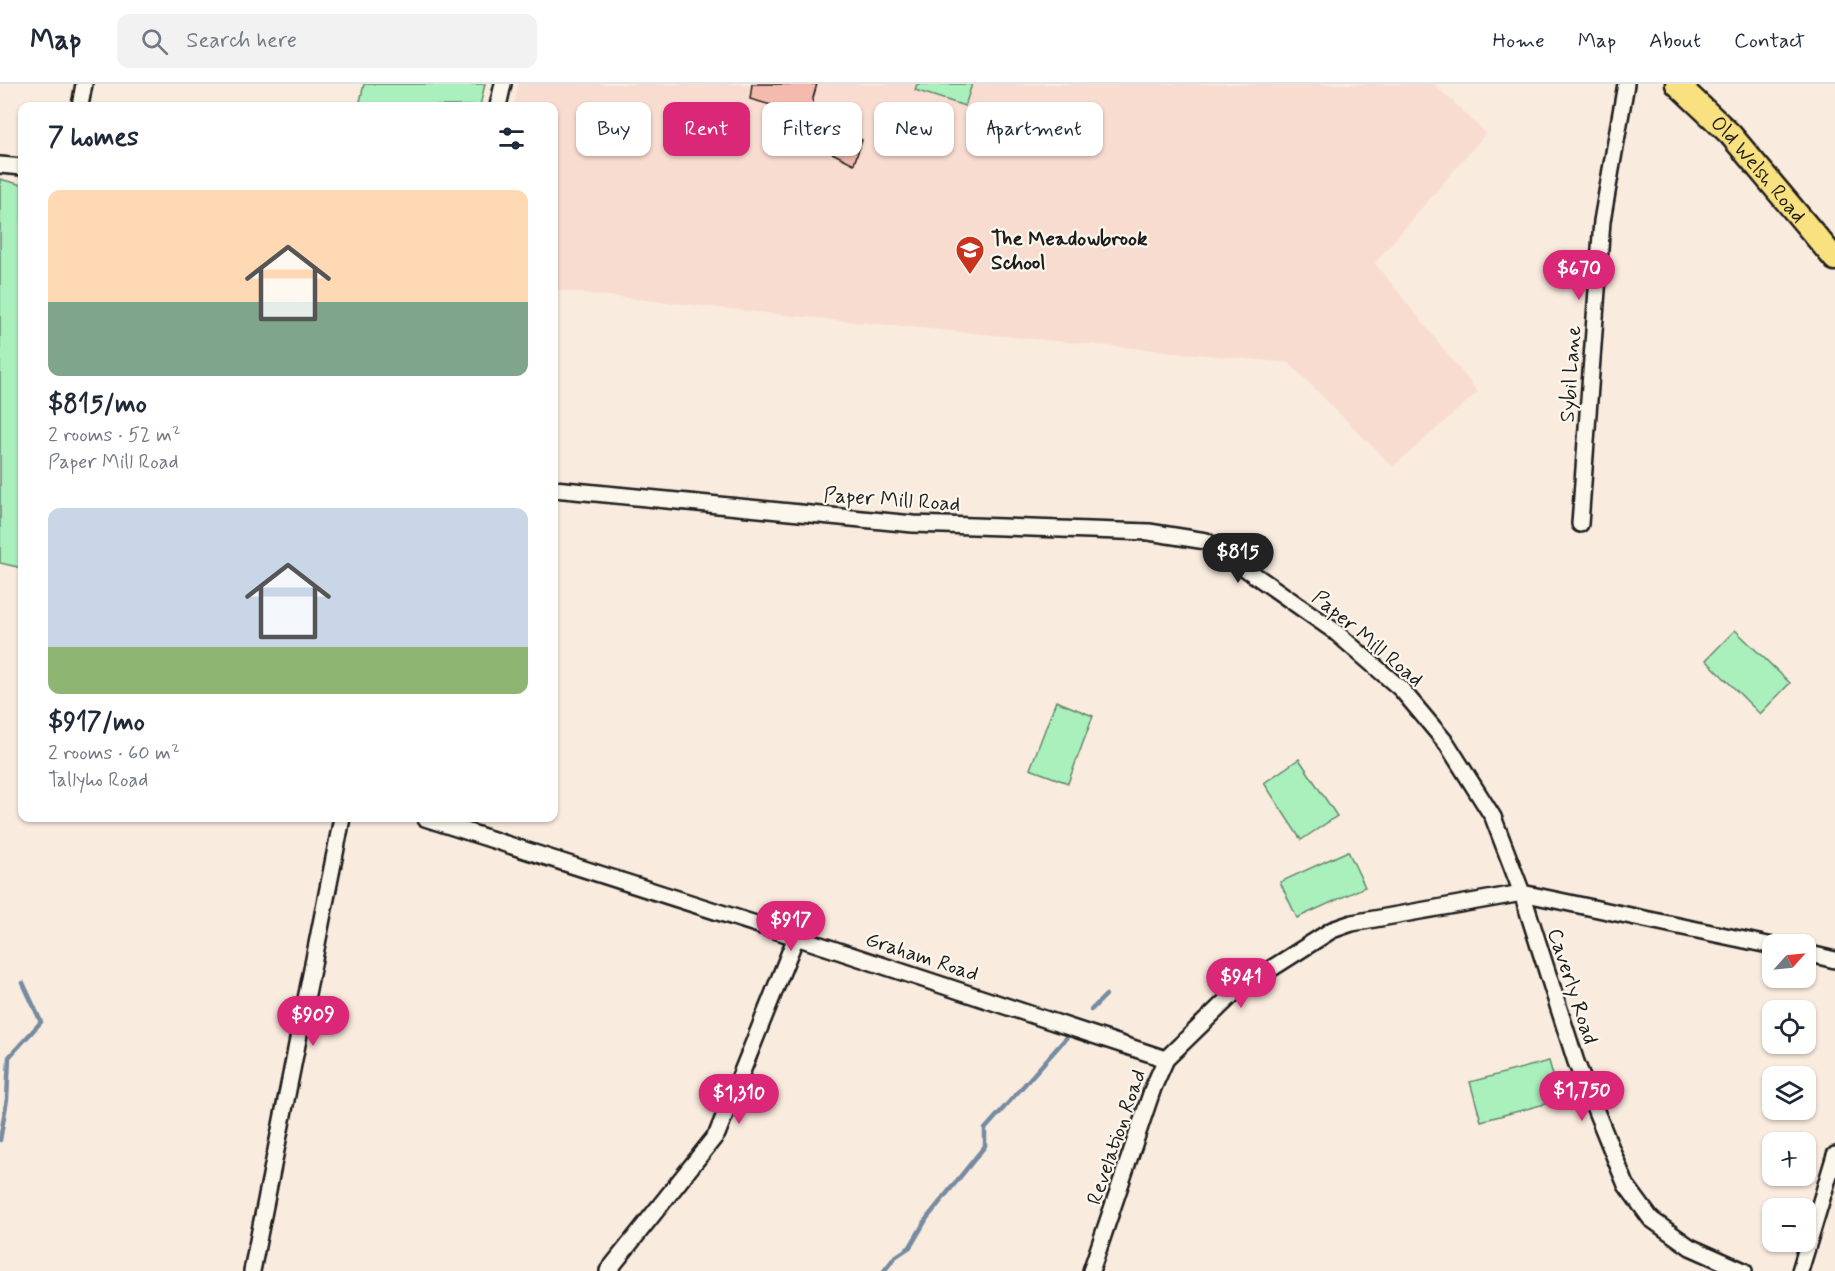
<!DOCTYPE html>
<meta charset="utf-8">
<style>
:root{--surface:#fff;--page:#f2f2f3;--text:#1f2937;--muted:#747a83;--line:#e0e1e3;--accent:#db2777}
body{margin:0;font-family:Mynerve,sans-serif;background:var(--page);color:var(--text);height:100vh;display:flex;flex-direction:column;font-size:22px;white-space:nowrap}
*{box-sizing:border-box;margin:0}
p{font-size:20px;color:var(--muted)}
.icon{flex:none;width:33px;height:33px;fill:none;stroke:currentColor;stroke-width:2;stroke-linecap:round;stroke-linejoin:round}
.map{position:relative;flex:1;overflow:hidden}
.panel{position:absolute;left:18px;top:18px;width:540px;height:720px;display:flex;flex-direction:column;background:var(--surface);border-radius:12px;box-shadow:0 2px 4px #0004}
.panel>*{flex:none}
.hud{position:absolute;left:576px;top:18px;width:570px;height:54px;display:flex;gap:12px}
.needle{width:39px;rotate:63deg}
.fabs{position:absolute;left:1762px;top:850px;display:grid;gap:12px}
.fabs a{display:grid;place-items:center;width:54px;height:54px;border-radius:12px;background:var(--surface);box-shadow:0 2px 4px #0004;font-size:30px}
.price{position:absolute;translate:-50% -51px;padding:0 14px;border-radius:21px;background:var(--accent);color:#fff;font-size:20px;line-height:39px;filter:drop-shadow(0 2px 3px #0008)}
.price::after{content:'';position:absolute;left:50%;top:36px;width:18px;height:14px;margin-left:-9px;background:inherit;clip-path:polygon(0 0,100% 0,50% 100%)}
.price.current{background:#222;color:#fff}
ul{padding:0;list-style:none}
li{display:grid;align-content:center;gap:12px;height:318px;padding:0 30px}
li span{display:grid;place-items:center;height:186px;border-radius:12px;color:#555}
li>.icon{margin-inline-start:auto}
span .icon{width:108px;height:108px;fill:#fffc;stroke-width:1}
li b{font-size:26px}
h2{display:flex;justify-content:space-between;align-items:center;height:72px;padding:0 30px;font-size:26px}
.pill{padding:0 21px;border-radius:12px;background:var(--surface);box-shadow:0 2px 4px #0004;font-size:21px;line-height:54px}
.pill.current{background:var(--accent);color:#fff}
header{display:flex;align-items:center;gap:36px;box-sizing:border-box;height:84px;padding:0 30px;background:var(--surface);border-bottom:2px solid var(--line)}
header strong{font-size:28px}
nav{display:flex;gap:33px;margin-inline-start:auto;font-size:21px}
.search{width:420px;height:54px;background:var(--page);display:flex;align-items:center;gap:15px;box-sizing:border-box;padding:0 21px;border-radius:12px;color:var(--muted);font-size:22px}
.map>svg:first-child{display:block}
.built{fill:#f8dcd0}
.green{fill:#a9f0bd;stroke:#62866c;stroke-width:1.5}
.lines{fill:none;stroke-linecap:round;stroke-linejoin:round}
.stream{stroke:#758ba1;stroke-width:4.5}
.building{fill:#f4baad;stroke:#1c1c1c;stroke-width:1.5}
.minor-casing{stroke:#1c1c1c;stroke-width:20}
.primary-casing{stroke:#1c1c1c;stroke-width:27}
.minor{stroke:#fbf7ec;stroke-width:15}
.primary{stroke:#fae180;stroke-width:22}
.labels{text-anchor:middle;stroke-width:4.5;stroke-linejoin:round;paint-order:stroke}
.street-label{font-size:21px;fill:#1c1c1c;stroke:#fbf7ec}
.poi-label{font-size:21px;font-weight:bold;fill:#1c1c1c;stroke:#fbf7ec;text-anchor:start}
</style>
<header>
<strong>Map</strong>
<div class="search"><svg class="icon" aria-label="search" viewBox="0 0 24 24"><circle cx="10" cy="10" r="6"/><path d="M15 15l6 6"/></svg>Search here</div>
<nav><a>Home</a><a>Map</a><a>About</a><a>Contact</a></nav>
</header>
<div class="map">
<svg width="1835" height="1187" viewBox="0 0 1835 1187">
<rect width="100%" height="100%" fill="#faebdf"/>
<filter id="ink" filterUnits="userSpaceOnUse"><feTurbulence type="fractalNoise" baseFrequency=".0167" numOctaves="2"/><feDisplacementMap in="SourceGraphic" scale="12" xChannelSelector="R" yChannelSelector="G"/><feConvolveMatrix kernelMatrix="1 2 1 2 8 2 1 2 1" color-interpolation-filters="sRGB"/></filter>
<g filter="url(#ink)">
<polygon class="built" points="518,0 1434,0 1486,49 1375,179 1478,308 1393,383 1289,279 813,234 554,206 554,22 514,22"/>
<g class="green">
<polygon points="364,0 485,0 480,22 359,22"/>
<polygon points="917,0 972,0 965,22 915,6"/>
<polygon points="0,95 22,101 22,484 0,479"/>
<polygon points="1735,546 1790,599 1760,630 1706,576"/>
<polygon points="1056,617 1093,632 1068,699 1030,685"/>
<polygon points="1299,675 1337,732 1301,756 1264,699"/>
<polygon points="1348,767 1365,803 1297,834 1280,798"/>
<polygon points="1549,977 1560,1016 1481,1037 1470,998"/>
</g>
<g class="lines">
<g class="stream">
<polyline points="1091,926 1106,911"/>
<polyline points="0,1056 7,1015 9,973 41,938 23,899"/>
<polyline points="884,1187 895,1173 910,1163 927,1134 985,1062 985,1045 1067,953"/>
</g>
</g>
<polygon class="building" points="752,0 817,0 813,14 814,27 822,36 838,42 862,56 854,80 818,62 821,50 806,37 781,31 782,24 750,15"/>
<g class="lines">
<g class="minor-casing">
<g id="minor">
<polyline points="80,22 84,0"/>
<polyline points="498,22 503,0"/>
<polyline points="0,81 22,83"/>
<polyline points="554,405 913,440 1149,448 1206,457 1333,546 1401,605 1447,660 1493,733 1522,809 1773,862"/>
<polyline points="1580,440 1602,137 1626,0"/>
<polyline points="425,734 796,853 1166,975"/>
<polyline points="1806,869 1835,876"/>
<polyline points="252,1187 342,734"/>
<polyline points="608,1187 717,1050 796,853"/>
<polyline points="1091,1187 1153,1004 1166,975 1236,907 1332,846 1352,839 1522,809 1576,978 1626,1101 1651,1135 1690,1163 1744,1187"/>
<polyline points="1800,1187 1835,1071"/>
</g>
</g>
<g class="primary-casing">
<g id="primary">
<path id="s1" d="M1677,0L1730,50L1835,175"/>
</g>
</g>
<use href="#minor" class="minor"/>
<use href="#primary" class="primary"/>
</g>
</g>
<defs>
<g id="school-pin" transform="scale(1.5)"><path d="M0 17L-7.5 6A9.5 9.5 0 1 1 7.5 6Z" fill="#c8321e" stroke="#fbf7ec"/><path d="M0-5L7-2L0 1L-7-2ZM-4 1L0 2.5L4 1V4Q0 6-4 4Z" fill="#fff"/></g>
</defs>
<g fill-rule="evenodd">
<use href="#school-pin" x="970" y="166"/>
</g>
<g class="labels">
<g class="street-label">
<text dy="7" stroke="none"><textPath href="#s1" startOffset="118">Old Welsh Road</textPath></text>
<text transform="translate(1570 290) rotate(-86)" y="7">Sybil Lane</text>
<text transform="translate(892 415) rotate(4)" y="7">Paper Mill Road</text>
<text transform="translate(1368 554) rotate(40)" y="7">Paper Mill Road</text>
<text transform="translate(922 872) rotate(18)" y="7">Graham Road</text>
<text transform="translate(1573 902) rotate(72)" y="7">Caverly Road</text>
<text transform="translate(1116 1053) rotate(-71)" y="7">Revelation Road</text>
</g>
<g class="poi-label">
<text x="991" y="161">The Meadowbrook<tspan x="991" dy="24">School</tspan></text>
</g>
</g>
</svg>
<div class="fabs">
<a><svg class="needle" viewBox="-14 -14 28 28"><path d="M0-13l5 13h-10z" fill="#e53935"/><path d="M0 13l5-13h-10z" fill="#747a83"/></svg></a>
<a><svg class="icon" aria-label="locate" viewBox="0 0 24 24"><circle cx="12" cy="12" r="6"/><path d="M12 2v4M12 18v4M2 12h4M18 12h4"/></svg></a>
<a><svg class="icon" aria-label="layers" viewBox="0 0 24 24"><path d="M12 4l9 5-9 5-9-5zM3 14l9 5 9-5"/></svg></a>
<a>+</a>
<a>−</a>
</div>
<b class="price" style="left:1579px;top:217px">$670</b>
<b class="price current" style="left:1238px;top:500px">$815</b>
<b class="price" style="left:791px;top:868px">$917</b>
<b class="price" style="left:1241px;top:925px">$941</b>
<b class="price" style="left:313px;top:963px">$909</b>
<b class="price" style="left:1582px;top:1038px">$1,750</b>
<b class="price" style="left:739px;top:1041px">$1,310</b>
<div class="hud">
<a class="pill">Buy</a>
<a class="pill current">Rent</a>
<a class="pill">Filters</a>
<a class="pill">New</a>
<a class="pill">Apartment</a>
</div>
<section class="panel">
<h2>7 homes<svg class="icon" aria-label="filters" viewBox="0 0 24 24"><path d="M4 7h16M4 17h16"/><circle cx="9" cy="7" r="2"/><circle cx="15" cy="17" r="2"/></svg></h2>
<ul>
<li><span style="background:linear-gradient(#ffd9b3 60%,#7fa58c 0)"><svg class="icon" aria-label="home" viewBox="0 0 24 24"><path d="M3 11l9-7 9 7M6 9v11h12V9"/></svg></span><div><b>$815/mo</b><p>2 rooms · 52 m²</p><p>Paper Mill Road</p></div></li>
<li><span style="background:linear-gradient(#c9d6e8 75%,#8fb573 0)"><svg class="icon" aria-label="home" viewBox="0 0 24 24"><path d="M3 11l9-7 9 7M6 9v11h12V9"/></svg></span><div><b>$917/mo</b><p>2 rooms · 60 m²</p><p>Tallyho Road</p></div></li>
</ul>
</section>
</div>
